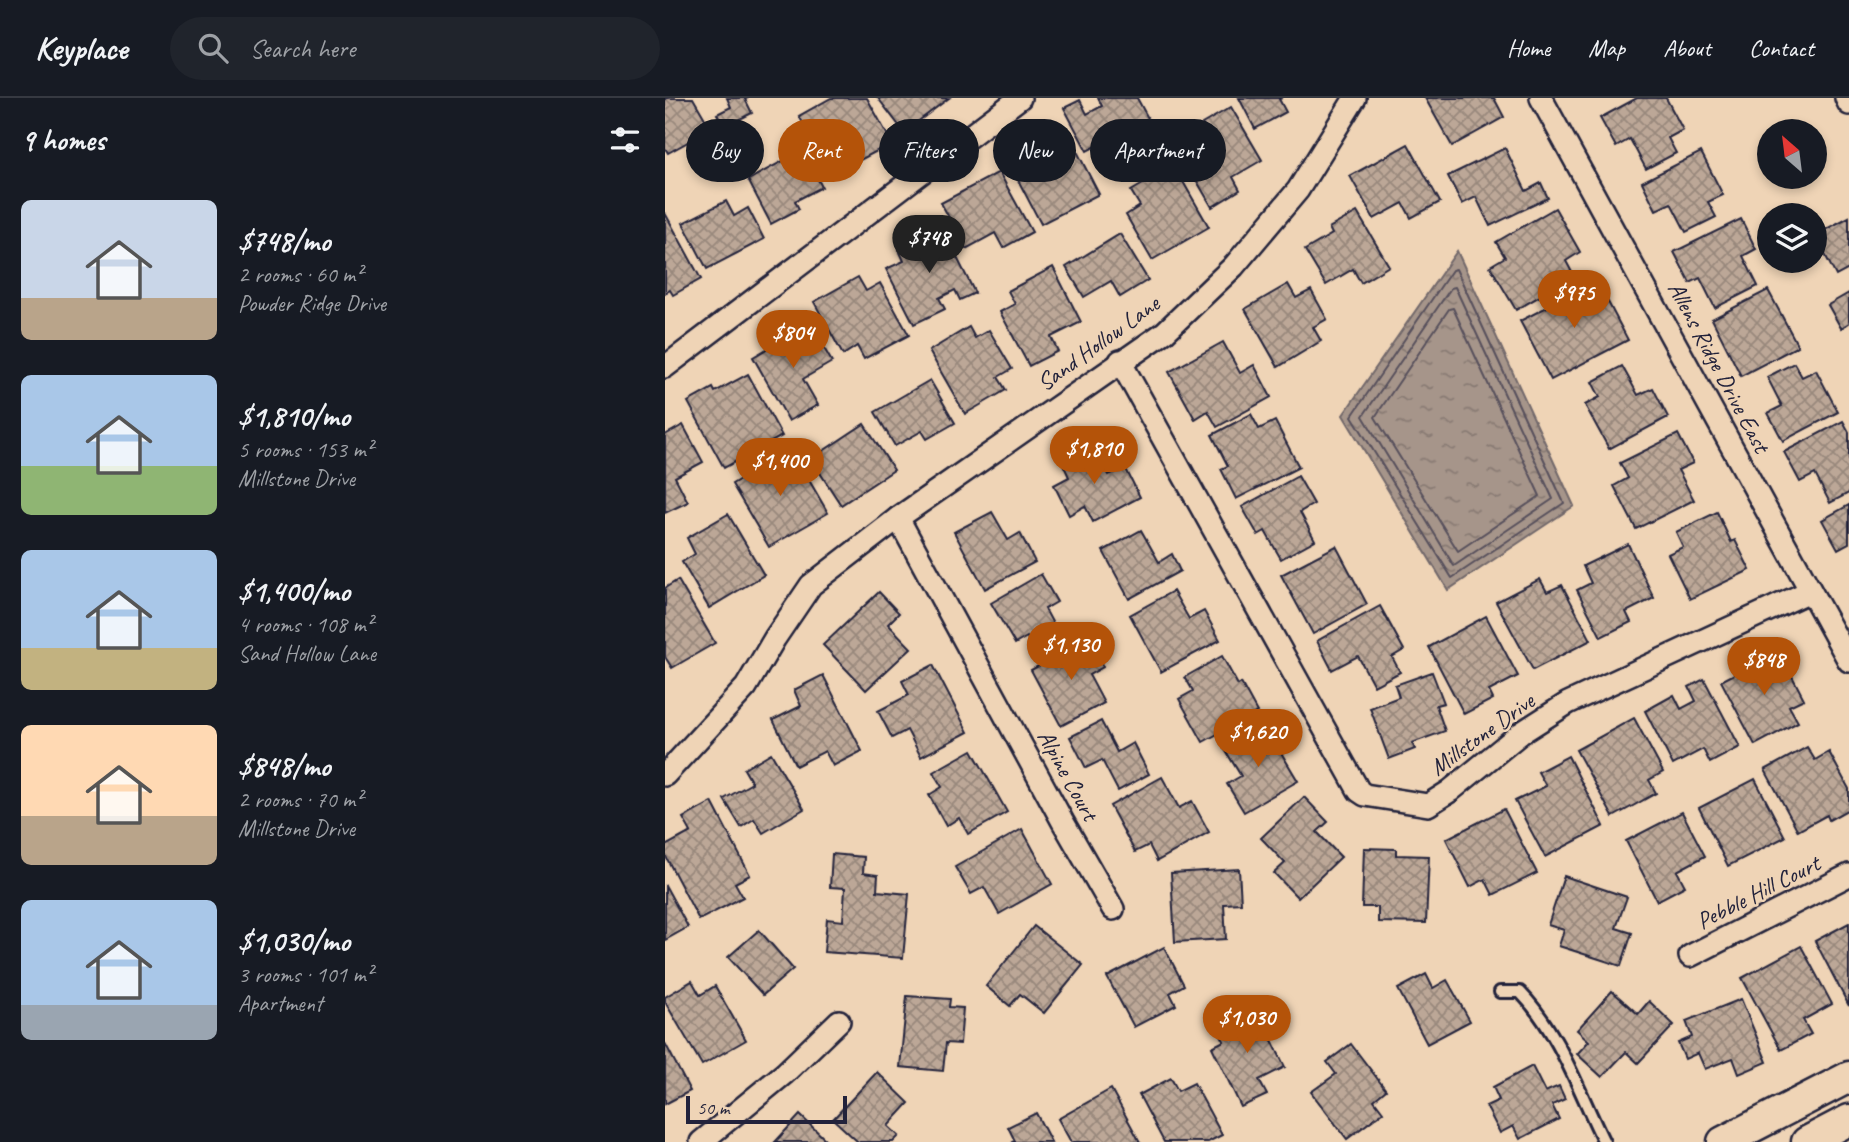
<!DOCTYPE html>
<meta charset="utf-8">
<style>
:root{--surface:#171b24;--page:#20242c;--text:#f1f3f6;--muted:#9ea1a6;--line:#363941;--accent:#b45309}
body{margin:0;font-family:Caveat,sans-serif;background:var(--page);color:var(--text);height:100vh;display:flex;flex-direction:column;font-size:26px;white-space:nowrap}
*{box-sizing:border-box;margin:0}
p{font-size:23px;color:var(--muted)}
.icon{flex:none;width:38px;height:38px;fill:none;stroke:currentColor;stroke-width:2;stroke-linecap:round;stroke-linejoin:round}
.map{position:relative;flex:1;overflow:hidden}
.sheet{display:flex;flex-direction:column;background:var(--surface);width:665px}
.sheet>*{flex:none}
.hud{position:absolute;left:21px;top:21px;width:665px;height:63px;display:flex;gap:14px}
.needle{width:46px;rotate:332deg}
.controls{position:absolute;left:1092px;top:21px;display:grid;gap:14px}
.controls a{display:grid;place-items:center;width:70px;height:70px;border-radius:50%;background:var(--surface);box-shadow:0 4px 10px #0003;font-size:35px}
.scale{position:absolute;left:21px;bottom:18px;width:161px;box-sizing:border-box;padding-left:7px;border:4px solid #22223b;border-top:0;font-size:19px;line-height:24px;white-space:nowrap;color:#22223b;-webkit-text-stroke:5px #efd4b6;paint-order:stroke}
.price{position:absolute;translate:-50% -60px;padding:0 16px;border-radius:24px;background:var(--accent);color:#fff;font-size:23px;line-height:46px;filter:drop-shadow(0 2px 4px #0008)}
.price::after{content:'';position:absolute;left:50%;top:42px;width:21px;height:16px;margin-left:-10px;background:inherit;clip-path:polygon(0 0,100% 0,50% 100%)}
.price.on{background:#222;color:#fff}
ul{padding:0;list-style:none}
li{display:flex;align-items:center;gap:21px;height:175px;padding:0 21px}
li span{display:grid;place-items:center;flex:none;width:196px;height:140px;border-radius:10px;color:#555}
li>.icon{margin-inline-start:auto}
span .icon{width:84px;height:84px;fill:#fffc;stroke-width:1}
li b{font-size:30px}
h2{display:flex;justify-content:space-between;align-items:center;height:84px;padding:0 21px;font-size:30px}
.chip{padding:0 24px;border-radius:32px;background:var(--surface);box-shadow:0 4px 10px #0003;font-size:24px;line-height:63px}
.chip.on{background:var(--accent);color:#fff}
header{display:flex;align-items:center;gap:42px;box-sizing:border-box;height:98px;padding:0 35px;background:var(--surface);border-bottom:2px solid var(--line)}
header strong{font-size:33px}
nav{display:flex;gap:38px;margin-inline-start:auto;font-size:24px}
.search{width:490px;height:63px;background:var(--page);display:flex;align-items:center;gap:18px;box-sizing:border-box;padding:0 24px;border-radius:38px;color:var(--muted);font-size:26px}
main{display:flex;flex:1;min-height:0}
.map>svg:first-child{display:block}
.water{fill:url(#water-ripples);stroke:#71676a;stroke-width:2}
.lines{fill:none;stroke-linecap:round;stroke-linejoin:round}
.shore{stroke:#57505b;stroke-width:2}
.building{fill:url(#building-cross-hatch);stroke:#22223b;stroke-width:2}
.lane-casing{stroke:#22223b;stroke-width:16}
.street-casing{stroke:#22223b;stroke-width:26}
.secondary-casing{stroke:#22223b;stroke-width:35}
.lane{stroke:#efd4b6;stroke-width:10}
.street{stroke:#efd4b6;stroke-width:21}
.secondary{stroke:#efd4b6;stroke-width:30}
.labels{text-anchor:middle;stroke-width:5;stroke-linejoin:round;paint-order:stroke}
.street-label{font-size:24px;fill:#22223b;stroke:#efd4b6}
</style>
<header>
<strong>Keyplace</strong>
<div class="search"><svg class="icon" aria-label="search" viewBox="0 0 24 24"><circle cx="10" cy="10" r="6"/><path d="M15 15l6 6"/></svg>Search here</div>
<nav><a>Home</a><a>Map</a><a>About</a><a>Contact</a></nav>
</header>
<main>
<section class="sheet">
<h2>9 homes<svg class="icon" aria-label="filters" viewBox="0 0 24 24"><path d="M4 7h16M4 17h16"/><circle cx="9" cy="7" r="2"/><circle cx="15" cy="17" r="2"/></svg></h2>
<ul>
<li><span style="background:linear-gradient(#c9d6e8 70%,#b9a48a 0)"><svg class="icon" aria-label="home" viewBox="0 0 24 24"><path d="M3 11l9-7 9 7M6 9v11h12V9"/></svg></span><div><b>$748/mo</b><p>2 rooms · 60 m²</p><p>Powder Ridge Drive</p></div></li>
<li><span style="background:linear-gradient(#a9c7e8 65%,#8fb573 0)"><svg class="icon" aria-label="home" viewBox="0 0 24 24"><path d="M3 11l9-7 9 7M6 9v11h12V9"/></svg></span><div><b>$1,810/mo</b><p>5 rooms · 153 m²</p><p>Millstone Drive</p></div></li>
<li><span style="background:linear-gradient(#a9c7e8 70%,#c2b280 0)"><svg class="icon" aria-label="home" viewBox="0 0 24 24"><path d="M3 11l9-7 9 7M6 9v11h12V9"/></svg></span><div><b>$1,400/mo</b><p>4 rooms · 108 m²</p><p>Sand Hollow Lane</p></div></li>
<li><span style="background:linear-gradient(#ffd9b3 65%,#b9a48a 0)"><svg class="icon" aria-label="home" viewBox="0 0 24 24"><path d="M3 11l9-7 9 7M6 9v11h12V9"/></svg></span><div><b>$848/mo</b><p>2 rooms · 70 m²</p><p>Millstone Drive</p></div></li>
<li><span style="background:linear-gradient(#a9c7e8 75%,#9aa5b1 0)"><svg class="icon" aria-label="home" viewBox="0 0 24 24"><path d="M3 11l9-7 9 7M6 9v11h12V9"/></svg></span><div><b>$1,030/mo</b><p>3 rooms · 101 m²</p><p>Apartment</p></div></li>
</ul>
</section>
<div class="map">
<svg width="1184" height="1044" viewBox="0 0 1184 1044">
<defs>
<pattern id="water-ripples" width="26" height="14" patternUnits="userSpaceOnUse" patternTransform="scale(1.75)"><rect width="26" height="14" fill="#a6958a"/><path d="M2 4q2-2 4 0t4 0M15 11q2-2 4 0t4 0" fill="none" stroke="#877972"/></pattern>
<pattern id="building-cross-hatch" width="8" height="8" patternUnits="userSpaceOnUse" patternTransform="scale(1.75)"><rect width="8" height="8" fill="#bca797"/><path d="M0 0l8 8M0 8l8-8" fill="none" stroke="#98887c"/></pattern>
</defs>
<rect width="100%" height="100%" fill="#efd4b6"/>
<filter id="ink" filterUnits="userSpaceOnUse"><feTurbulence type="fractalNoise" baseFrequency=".0143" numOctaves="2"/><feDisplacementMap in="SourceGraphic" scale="14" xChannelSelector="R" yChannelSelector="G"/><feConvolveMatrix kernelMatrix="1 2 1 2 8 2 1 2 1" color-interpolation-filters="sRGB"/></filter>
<g filter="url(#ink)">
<polygon class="water" points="792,153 909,408 783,492 678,317"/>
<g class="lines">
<g class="shore">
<polygon points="791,171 899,405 787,480 687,318 787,172"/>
<polygon points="790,189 888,401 789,468 698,318 786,190"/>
<polygon points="788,210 875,398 793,453 710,319 784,211"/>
</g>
</g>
<g class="building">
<polygon points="0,0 28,0 46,31 3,55 0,50"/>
<polygon points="62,0 83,0 80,1 87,15 59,29 52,16 66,9"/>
<polygon points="166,0 202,0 227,45 167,77 134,18"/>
<polygon points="213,0 284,0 239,34"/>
<polygon points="433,0 472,0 491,35 460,51 452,37 422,53 399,10 415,2 422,16 437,8"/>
<polygon points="574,0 617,0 614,1 621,14 590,31"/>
<polygon points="760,0 829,0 839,19 787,48"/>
<polygon points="972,0 1001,0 1018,32 1003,40 1011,55 981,71 965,41 951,49 935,20"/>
<polygon points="566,9 597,62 568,79 575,92 547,109 516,56 545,40 537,26"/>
<polygon points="400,30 434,96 376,126 342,61 357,53 363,66 378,59 371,46"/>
<polygon points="743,46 775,104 746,120 738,105 709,121 685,78"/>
<polygon points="840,50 861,93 876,85 883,100 825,128 811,99 797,106 783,78"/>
<polygon points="138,52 157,89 130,103 134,111 106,126 83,82"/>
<polygon points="1036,54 1058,97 1043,104 1051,119 1021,134 1006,105 991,112 977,84"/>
<polygon points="509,68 544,129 487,162 461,117 475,108 466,93"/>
<polygon points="334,74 367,134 338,150 330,135 301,151 276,105"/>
<polygon points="61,103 69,118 83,110 99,141 42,171 18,125"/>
<polygon points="890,110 915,154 901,163 909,178 851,212 825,168 840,159 831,144"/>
<polygon points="692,114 724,168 696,185 688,171 661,187 640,152 667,136 664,130"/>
<polygon points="0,115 36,181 8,197 5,192 0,195"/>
<polygon points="1184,119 1184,171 1171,178 1150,137"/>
<polygon points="1076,121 1091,151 1078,158 1093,188 1050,210 1035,180 1025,185 1009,154"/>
<polygon points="275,126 310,195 295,202 290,192 274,200 280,211 249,226 221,171 239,163 234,152 254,142 251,138"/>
<polygon points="455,136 483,182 455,199 446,183 419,199 401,169"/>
<polygon points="388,169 416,224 386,239 393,253 364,268 335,214 350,206 343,193"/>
<polygon points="193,179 201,193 215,185 244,237 199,261 192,248 178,257 149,204"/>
<polygon points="932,183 963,242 886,282 855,223"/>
<polygon points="623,186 631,200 646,192 662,221 648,229 656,243 613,269 580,211"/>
<polygon points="1103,192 1133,248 1076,278 1047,221"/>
<polygon points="1184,195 1184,225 1176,230 1163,207"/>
<polygon points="145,226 167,264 138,281 153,307 124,323 88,259"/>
<polygon points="304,229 310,240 324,232 347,271 333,279 341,292 300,316 264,253"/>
<polygon points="558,244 575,275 589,267 606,299 552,329 543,313 530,321 504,274"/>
<polygon points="1129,265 1137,279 1151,272 1173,314 1118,343 1103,315 1117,308 1102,279"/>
<polygon points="957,268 973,297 988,290 1003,319 944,351 920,307 935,299 927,284"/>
<polygon points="83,276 117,338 59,370 23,304 48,290 50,294"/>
<polygon points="265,282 290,325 262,341 257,333 230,348 210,314"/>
<polygon points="586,316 594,331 610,323 634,369 571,401 556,371 563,368 547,337"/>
<polygon points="1178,323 1184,334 1184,395 1165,405 1150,376 1135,384 1119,354"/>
<polygon points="199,326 229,372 176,407 146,361"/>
<polygon points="18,327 38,364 10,379 23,404 0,415 0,337"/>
<polygon points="1013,336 1028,365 1013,372 1029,402 971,431 949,388 963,380 955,365"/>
<polygon points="428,347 444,377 460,369 475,399 428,424 420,408 404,417 389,387 404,379 397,364"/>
<polygon points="126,351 163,415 104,449 67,386"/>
<polygon points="633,378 649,406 635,414 650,442 616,461 600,433 593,437 577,409"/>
<polygon points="1184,407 1184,445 1173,451 1157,422"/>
<polygon points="327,414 343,442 355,435 370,464 320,491 289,434"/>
<polygon points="1052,414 1066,444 1070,442 1085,472 1025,501 1003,456 1018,449 1011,434"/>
<polygon points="63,416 99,477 44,510 17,464 30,456 22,440"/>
<polygon points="476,432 494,464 507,456 515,473 464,501 438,453"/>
<polygon points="963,446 989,500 961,514 966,524 936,539 912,492 926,485 918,468"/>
<polygon points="671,448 702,506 648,536 616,477"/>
<polygon points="376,476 392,504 380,511 395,539 370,553 362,539 350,546 326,505"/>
<polygon points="875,481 882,494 897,487 926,542 868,572 831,504"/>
<polygon points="13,482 50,545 7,570 0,559 0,490"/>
<polygon points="508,493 524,521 539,513 555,542 496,574 465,517"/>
<polygon points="214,494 234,515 223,526 246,550 201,592 158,547"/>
<polygon points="715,508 739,552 727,559 735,574 709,588 693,558 667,572 652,543"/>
<polygon points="821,518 853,578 824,593 828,601 799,616 764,549"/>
<polygon points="424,541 438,569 424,577 439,605 396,628 366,572"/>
<polygon points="1114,553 1139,601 1124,608 1133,624 1090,647 1056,583"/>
<polygon points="557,558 573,587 576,585 592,614 538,644 514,601 528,593 520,579"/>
<polygon points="268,567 303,634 256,659 242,632 227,640 213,613 244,597 237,583"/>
<polygon points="767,574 779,605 771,607 780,633 747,645 750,651 724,661 705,610 734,599 730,587"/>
<polygon points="158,577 197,653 168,668 160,653 131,668 108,622 136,608 129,592"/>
<polygon points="1039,581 1075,649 1045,665 1038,651 1008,667 980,613 1009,597 1016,611 1031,603 1024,589"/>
<polygon points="969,620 998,674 984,682 991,695 948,719 911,652"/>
<polygon points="436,623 452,654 468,645 484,676 453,693 437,662 421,670 405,639"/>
<polygon points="599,626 633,683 579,714 562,686 576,678 559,650"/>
<polygon points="1142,649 1150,662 1164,654 1184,691 1184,711 1164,722 1162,717 1133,733 1100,672"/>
<polygon points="307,652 342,714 303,736 294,720 281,728 264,697 277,689 268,674"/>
<polygon points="106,655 139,711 98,735 89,721 76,729 59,701 87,685 79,671"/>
<polygon points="903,658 939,728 880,759 850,703 881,688 873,674"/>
<polygon points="497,679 514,710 527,703 544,734 492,763 484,747 470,754 445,708"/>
<polygon points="1090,681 1120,739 1063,768 1034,710"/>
<polygon points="639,699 663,724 652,734 676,759 633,800 609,775 620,765 596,740"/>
<polygon points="47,704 85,777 70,785 78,799 34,822 0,757 0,748 26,734 18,720"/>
<polygon points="839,711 872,775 828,797 820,781 805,789 781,741"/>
<polygon points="1017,714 1040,758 1012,773 1020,788 992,803 961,743"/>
<polygon points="357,731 387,786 334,816 319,789 306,796 290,769"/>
<polygon points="699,750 731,751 731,757 764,758 761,825 713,824 713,809 697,809"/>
<polygon points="167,756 199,759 198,775 213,777 212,793 244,796 238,860 159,854 162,821 178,823 180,790 165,789"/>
<polygon points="574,771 576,805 559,806 561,841 510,844 506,775"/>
<polygon points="899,778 962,799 951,830 967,835 956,868 894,848 899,832 883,827"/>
<polygon points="0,787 23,829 0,842"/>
<polygon points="1184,825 1184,908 1150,843"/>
<polygon points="369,828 418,867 379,915 355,896 345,908 321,888"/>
<polygon points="94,832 128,871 98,897 63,859"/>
<polygon points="1136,848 1167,906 1138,922 1146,936 1116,952 1077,880"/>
<polygon points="499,849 519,887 505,895 511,907 469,929 442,879"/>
<polygon points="761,876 768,890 782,882 805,923 762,946 733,891"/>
<polygon points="27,883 35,897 50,888 81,942 37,967 0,904 0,899"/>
<polygon points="947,893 973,916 984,903 1009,927 973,965 961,954 937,979 912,956 924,943 912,932"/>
<polygon points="242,898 285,901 284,909 298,910 295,946 281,945 278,973 235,969"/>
<polygon points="1076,901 1102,964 1074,976 1068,960 1040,971 1033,955 1020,961 1013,945 1027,939 1021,923"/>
<polygon points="591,909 620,969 594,982 602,997 576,1009 547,949 559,943 552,928"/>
<polygon points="0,945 25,993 0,1006"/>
<polygon points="686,946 721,992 709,1002 718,1014 682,1041 646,994 671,976 662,964"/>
<polygon points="867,968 880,994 894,988 900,1001 887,1007 894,1021 855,1041 848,1028 835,1035 821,1008 834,1002 828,989"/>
<polygon points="212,974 244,1005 223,1028 234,1038 228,1044 193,1044 168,1021"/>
<polygon points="506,980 513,993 529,985 557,1037 543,1044 499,1044 474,997"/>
<polygon points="446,991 475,1044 406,1044 393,1021"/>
<polygon points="371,1015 386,1044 347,1044 350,1043 343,1029"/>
<polygon points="135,1017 163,1044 110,1044"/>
</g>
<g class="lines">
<g class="lane-casing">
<path id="lane" d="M835,894H855C895,935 914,994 939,1044"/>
</g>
<g class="street-casing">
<g id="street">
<polyline points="876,0 1184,563"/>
<polyline points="1181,0 1184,6"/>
<polyline points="455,263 694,693 700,697 763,707 785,693 856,635 903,605 1145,493"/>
<polyline points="0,269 355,0"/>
<polyline points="233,420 398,724 448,811"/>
<polyline points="0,677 81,589 110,540 146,487 233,420 500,234 569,168 633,92 690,0"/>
<polyline points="1025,858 1184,777"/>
<polyline points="36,1044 120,975 174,923"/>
</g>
</g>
<g class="secondary-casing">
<g id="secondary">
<polyline points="1058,1044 1184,979"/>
<polyline points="1142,1044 1184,1022"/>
</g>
</g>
<use href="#lane" class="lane"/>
<use href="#street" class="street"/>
<use href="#secondary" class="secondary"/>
</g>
</g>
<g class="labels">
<g class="street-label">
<text transform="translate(433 245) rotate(-36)" y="8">Sand Hollow Lane</text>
<text transform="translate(1054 269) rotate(62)" y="8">Allens Ridge Drive East</text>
<text transform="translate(817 636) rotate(-36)" y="8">Millstone Drive</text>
<text transform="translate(403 677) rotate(61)" y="8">Alpine Court</text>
<text transform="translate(1093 794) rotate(-27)" y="8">Pebble Hill Court</text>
</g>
</g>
</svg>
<div class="controls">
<a><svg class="needle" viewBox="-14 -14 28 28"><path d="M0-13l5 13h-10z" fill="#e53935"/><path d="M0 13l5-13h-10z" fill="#9ea1a6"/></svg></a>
<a><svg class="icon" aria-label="layers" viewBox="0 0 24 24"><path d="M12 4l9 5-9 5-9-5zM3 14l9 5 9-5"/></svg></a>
</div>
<div class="scale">50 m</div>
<b class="price on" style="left:264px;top:177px">$748</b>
<b class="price" style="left:909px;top:232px">$975</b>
<b class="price" style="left:128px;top:272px">$804</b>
<b class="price" style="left:429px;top:388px">$1,810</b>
<b class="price" style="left:115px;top:400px">$1,400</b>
<b class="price" style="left:406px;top:584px">$1,130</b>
<b class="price" style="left:1099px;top:599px">$848</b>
<b class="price" style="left:593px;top:671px">$1,620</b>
<b class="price" style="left:582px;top:957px">$1,030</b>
<div class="hud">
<a class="chip">Buy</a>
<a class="chip on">Rent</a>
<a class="chip">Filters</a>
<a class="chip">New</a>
<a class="chip">Apartment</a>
</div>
</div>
</main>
